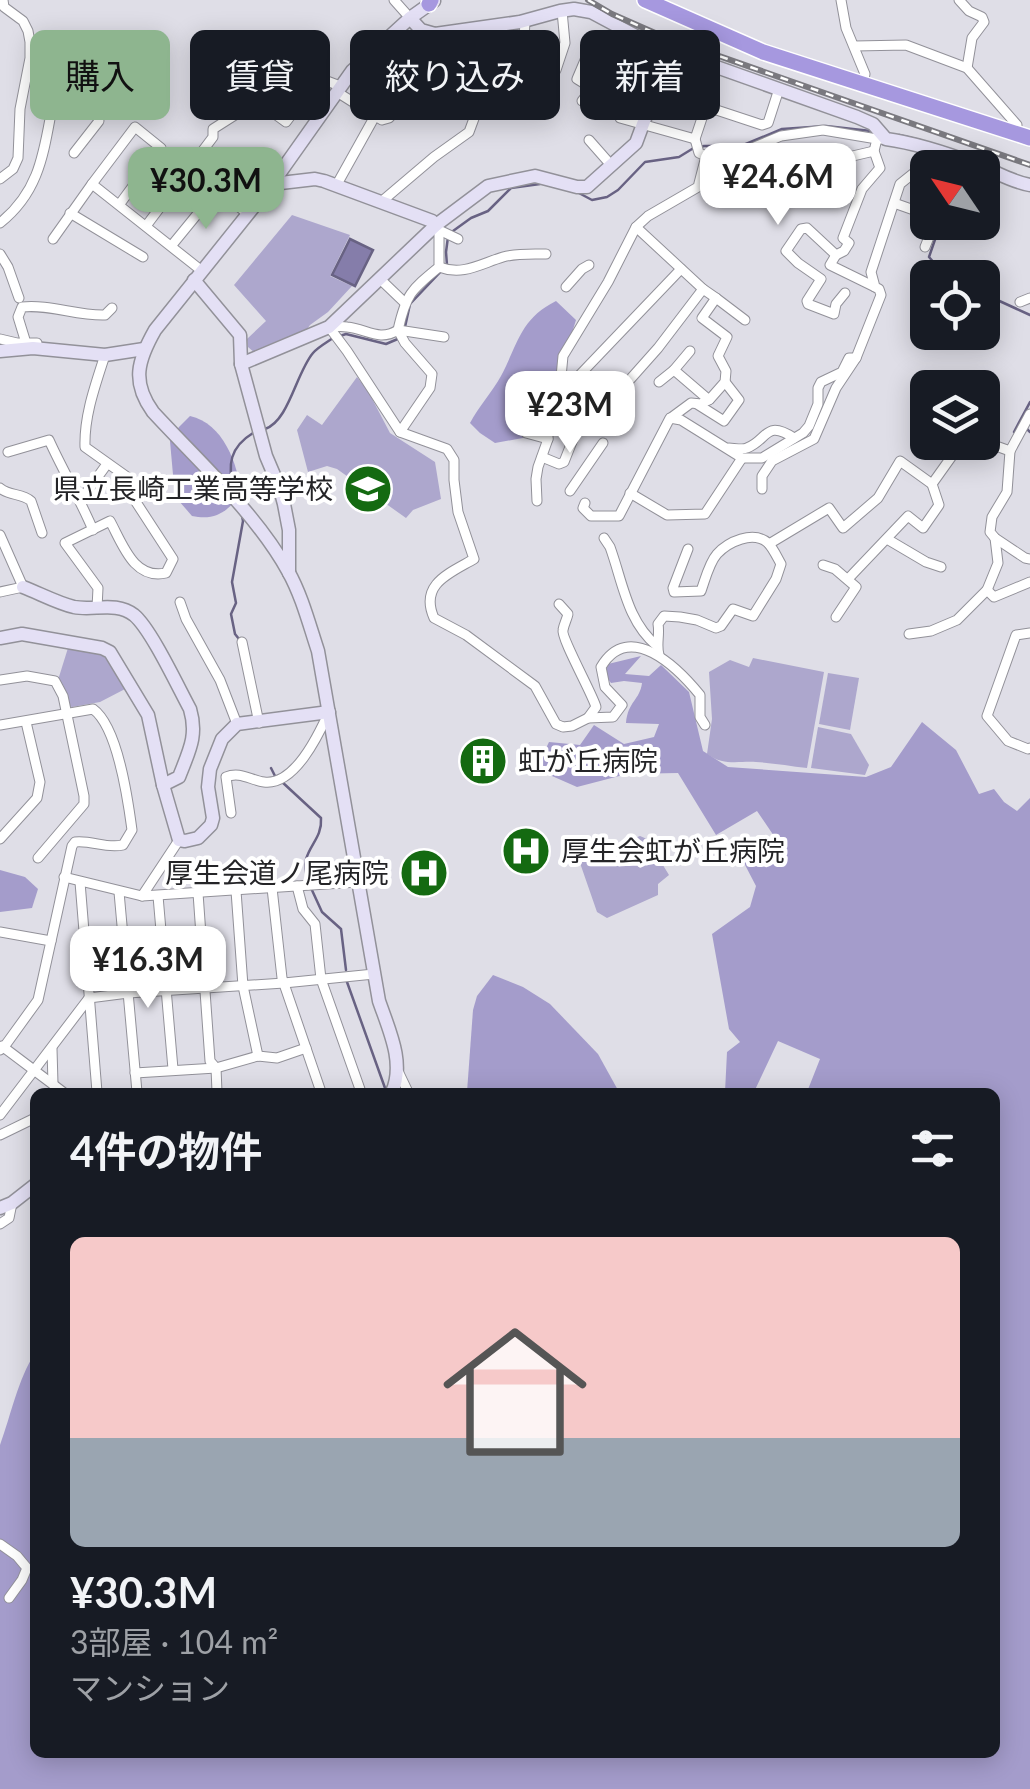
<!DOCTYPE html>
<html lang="ja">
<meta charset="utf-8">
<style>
:root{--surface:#171b24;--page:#20242c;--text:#f1f3f6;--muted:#9ea1a6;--accent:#8eb58f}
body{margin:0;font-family:Lato,"Noto Sans JP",sans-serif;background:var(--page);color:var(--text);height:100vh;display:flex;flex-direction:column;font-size:38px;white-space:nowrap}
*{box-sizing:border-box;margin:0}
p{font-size:32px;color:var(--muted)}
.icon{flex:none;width:55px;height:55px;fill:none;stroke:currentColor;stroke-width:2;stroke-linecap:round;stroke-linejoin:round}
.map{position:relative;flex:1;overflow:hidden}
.drawer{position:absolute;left:30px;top:1088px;width:970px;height:670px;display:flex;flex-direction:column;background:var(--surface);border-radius:15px;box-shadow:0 5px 25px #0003}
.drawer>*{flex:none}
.guide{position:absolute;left:30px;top:30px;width:970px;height:90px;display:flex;gap:20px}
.needle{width:65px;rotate:305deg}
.tools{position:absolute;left:910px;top:150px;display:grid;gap:20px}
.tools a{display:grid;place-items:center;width:90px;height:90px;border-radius:15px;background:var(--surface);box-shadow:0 5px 25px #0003;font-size:50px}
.price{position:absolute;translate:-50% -85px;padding:0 22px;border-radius:20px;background:#fff;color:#222;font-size:32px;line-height:65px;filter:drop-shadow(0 2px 5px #0008)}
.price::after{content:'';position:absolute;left:50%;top:60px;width:30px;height:22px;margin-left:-15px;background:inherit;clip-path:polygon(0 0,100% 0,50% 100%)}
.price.on{background:var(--accent);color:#111}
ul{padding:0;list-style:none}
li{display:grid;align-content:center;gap:20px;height:530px;padding:0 40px}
li span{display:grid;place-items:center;height:310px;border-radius:15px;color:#555}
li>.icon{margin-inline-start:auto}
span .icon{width:180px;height:180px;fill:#fffc;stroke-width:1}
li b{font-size:42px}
h2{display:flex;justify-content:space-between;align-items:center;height:120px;padding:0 40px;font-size:42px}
.pill{padding:0 35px;border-radius:15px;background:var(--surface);box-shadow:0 5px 25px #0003;font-size:35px;line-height:90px}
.pill.on{background:var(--accent);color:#111}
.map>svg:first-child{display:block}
.green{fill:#ada7cd}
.forest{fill:#a49ccb}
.water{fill:#857daa;stroke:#686283;stroke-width:2.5}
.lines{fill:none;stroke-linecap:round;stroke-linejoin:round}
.stream{stroke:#686283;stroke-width:2.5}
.street-casing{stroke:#929199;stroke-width:11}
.secondary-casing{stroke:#929199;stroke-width:15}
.highway-casing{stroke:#fff;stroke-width:18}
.street{stroke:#fff;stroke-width:9}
.secondary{stroke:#e4e0f5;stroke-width:12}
.highway{stroke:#a698df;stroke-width:15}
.rail-casing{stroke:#7a797f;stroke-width:6}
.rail{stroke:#fff;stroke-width:2.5;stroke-dasharray:8;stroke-linecap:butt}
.labels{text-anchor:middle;stroke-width:8;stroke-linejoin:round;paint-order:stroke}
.poi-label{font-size:28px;fill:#242427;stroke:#fff;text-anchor:end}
</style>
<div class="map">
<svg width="1030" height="1789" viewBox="0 0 1030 1789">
<rect width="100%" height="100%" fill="#dfdee7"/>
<g class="green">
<polygon points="292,215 350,235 330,276 352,286 328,312 310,325 303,335 255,353 248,347 247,339 266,321 234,285"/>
<polygon points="357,377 368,391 390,433 435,462 441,499 413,510 406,518 337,469 327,466 308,472 297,430 307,415 322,425"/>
<path d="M68,648C109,656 105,651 127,688L100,702L72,707L68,706L63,685L58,680Z"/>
<path d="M753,658L824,672L807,768C790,766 773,763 756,762C737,761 724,766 707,754L712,719L709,672L730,660L749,667Z"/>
<polygon points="828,673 859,678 850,730 819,724"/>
<polygon points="818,727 851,734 869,765 865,775 811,768"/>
<polygon points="640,836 647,839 669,875 658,884 658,895 607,918 597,912 580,863 582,857"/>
</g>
<g class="forest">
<path d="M556,301L576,320L561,368L557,388L541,428L528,437L495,443L480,433L470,423C479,406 492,392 501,376C518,344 520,319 556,301Z"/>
<path d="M190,416C223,423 238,464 241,494C227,512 215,521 192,516L179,501L174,486L170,441L179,427Z"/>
<path d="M641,656L625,674L649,676L661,665L689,692L703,751L728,767L866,777L891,767L922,722L956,750L979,794L994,789L1004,802L1017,811L1030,798V1789H0V1445C11,1415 18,1379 35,1353V1752H995V1092H807L820,1059L778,1041L754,1092H725L727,1052L740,1042L729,1029L712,934L750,907L756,886L744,863L776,839L757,811L716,835L678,773L627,774L577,787L536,769L549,742L580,745L594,725L624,744L654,737L659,724L626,723C628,701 640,700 642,683L624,681L611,683L605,675L608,664Z"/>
<polygon points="0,870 25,877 38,889 32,908 0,912"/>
<polygon points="493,975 523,987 550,1004 598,1054 619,1092 467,1092 473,1010 477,996"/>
</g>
<polygon class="water" points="350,239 373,250 355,286 332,275"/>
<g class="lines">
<g class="stream">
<polyline points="899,135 920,140"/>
<polyline points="976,157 1000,168"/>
<polyline points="982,187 992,177"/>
<polyline points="577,192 592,200 607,197 618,190 645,162 679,157 692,149 704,146 741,146 782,129 826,126 871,131"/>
<polyline points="453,231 471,218 488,211 511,188 540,184"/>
<polyline points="949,278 942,272 929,257 939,228 950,222"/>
<polyline points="982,293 1030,315"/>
<polyline points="405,327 410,304 447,265 446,252 448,237"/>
<polyline points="340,336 346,334 386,344 400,338"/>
<path d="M265,429C289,421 296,373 313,353C318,347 326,343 333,338"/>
<polyline points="1027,429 1030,432"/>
<polyline points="1014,432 1030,402"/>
<path d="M234,489C227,465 230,447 253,433"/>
<polyline points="239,639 235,634 231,614 236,603 232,582 243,521 242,516"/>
<polyline points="271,768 275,776"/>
<path d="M281,781L321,818C323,844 297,850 308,880"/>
<polyline points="311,888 322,912 341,929 346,970"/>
<polyline points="347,982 385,1088"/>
</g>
<g class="street-casing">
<g id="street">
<polyline points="394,0 410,18"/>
<polyline points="841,0 846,28 865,74 863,83"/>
<polyline points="959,0 969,11 982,17 984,22 972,38 967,68"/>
<polyline points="855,46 906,45 967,68 1017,125 1015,133"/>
<polygon points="61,56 104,77 103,111 55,93 55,59"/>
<polyline points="556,70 565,43 562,11"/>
<polyline points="656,90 762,125 768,123 779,89"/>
<polyline points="582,101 590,91 590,87 577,79 591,46 613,47 618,27"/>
<polyline points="445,114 471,94 494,81"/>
<polyline points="375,116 382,120 389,118 408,97"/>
<polyline points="620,118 695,139 706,106"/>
<polyline points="589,140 611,165"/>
<polyline points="74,153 99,121"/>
<polyline points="706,156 759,178 874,151"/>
<polyline points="734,168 740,153 781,136 823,130 877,139"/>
<polyline points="0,179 13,169 18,158 20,109 30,58 30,42 28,31 23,21 4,7 3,0"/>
<polyline points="336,186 375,116 337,92"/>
<polyline points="381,202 434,157 469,132 479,105 524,40 525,21"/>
<polyline points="894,203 928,215"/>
<polyline points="119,205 161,148 135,127 92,184 202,271"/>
<polyline points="70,213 143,257"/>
<path d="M0,223C44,188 44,144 55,93"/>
<polyline points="146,226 213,137 213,129 257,101 286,122 319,78 340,86"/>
<polyline points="636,227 703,289 716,298"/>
<polyline points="439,230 458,239"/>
<polyline points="53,239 92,184"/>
<polyline points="172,245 217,190 248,214"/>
<polyline points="925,247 935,222"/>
<polyline points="0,254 8,267 19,298"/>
<polyline points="836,255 830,265 875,287"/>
<path d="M439,267C463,276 480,264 503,257C517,253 532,254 546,254"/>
<polyline points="380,279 404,302"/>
<polyline points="566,287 582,269 589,265"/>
<polyline points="845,293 836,304 834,314 808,304 807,301 821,279 798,263 786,251 801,229 807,228 836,255 844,251 849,243 843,238 862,189 880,168 874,151 877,139 886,139"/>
<polyline points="1020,302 1030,298"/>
<path d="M329,327L347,351L400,432L447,449L454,460V480L458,512L474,559C450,573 419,584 434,618L466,635L535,686L556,724L563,727L572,726L588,718L613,717L622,705L605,687L601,667C629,619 678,668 700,695V717L705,725"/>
<path d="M329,327C335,327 341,326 347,327C367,329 379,342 398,330C406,294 411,290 439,267V230L436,225"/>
<polyline points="398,330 405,343 432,374 430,388 400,432"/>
<polyline points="398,330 444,337"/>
<polyline points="0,339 17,343 26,343"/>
<path d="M37,343H26L18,317L22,307C50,304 77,316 105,315L112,308"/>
<polyline points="674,370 709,400"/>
<polyline points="659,382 674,370 690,351"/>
<polyline points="572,383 681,269"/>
<polyline points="610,402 561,377 563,356 608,282 636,227 648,216 698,187 706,156 699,153 695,139"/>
<polyline points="697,404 724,421 739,400 725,382"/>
<polyline points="672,417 691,403 701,404 710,399 725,382 726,371 718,356 727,337 702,318 716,298 745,320"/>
<polyline points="526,433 548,439"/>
<polyline points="982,441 1010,451 1030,414"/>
<path d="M729,448C733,448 743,450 747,448C768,440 765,419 794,438"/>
<polyline points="1010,451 1007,492 992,517 990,532 995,538 1025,558 1030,559"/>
<path d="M8,452L49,440C63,471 80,499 93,530"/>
<polyline points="542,457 559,464 564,462 583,414"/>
<path d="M0,488C9,496 22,493 31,501L42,533"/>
<polyline points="762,489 762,476 772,461 814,439 836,388 856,358 881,295 879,289 875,287 871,272 900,184 920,168 927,149"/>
<polyline points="570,491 603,443"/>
<polyline points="630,493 667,515 705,514 742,458"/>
<polyline points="81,500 107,464"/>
<polyline points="537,501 536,479 538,467 548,439 548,424 560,398 600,416 610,402 658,348 703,289"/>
<polyline points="585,503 583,508 591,516 619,516 670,418 681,420 742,458 762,458 803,433 809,426 818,404 818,388 821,382 842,372 849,358 856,358"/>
<polyline points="0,535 23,587 0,592"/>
<path d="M604,538L610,547C623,583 627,621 657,646"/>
<polyline points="887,539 926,562 941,567"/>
<polyline points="769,544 829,508 843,528 878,498 900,461 932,484 962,442"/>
<polyline points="823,565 835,569 856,587 836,617"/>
<polyline points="848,579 908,516 923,528 939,505 932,484"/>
<polyline points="987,590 994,597 1030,582"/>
<polyline points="180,602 186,619 220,680 237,724"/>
<path d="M559,604L568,614C567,619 564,624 563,630C561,638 593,695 596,707L588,718"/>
<path d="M97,608L98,588L65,543L110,521C123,545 134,580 166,573L173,559L134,499L137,484L85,447C84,416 95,386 105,355"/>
<polyline points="1030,633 1016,635 987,716 1008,741 1028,749 1030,748"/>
<polyline points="909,634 931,631 957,620 987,590 998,563 995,538"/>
<polyline points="242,642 259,723"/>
<path d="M659,655C656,644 660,635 658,624L664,616L680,617L697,620L716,628L721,626L733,609L753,616L776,579L781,564C777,557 773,548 768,543C753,530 728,542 717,554C709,563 705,580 701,591L674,592L673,588L688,549"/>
<polyline points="0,680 27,676 55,681 63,696 84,796 84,804 38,858"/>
<path d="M0,725L93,709C118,727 128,800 132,830L123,845C106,849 92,840 75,842L72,846L38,1000L4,1047L0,1050"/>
<path d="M231,813L226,777C240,771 250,780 264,782C294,786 318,736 328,714"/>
<polyline points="0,839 37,798 40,782 26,722"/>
<polyline points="64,877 142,896 358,882"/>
<polyline points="80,882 97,1092"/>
<polyline points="297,886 303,909 315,924 321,979 361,1092"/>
<polyline points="272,888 282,978 321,1092"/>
<polyline points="236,891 243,986 258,1056"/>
<polyline points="119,892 137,1092"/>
<polyline points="198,893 210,1061 216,1068 217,1092"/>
<polyline points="142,896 179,840"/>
<polyline points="158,896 173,1069"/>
<polyline points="0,932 51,941"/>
<polyline points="2,1046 63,1092"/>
<polyline points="52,1049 53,1084"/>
<polyline points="398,1071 408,1092"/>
<polyline points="135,1073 216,1068 258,1056 277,1058 306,1048"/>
<polyline points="0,1115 89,998 128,993 284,983 374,974"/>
<polyline points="0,1135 35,1118"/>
<polyline points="0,1224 9,1218 12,1203"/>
<polyline points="0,1544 17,1556 27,1568 22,1580 9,1598"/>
</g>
</g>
<g class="secondary-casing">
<g id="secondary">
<path d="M410,18L421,30L435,34L520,22L560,11L574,9L591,12L649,43L857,117L873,124L886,139C916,143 949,154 978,165C997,172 1009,181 1030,185"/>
<polyline points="272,184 315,179 324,181 432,221 436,225"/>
<polyline points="194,280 240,335 241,364 266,456 280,489 284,504 289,530 289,573"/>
<polyline points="0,351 33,348 105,355 144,349"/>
<polyline points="241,364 329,327 436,225 488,186 535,176 577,187 587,187 636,143 670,51"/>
<path d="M23,587C39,593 57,603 74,607C94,611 116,601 134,615C151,629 178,687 190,709C198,736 189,751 179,777L163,785"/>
<polyline points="0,638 22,634 102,648 110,652 148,715 163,785 179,840 185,841 198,838 211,825 213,818 208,787 210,769 222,739 237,724 329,712"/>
<path d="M392,1092C405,1063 389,1030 379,1001L318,651C309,624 302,596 288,571C255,512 199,462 153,412C131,382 138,360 155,330L272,184L352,71L410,18L434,1"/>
<polyline points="0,1208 12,1203 35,1185"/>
</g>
</g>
<g class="highway-casing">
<g id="highway">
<polyline points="645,0 763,52 1030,138"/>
<polyline points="429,4 431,0"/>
</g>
</g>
<use href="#street" class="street"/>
<use href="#secondary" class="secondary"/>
<use href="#highway" class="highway"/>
<g class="rail-casing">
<polyline id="rail" points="588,0 612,14 662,36 1030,165"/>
</g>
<use href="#rail" class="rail"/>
</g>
<defs>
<g id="school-disc" transform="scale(2.5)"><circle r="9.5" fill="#146a11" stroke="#fff"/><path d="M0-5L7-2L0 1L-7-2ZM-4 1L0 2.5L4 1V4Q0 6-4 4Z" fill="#fff"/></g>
<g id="building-disc" transform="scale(2.5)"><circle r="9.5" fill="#146a11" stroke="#fff"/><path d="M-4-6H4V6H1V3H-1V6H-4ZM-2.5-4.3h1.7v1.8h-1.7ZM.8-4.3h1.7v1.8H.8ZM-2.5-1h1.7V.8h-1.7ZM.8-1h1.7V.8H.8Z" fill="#fff"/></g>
<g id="hospital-disc" transform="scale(2.5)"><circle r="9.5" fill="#146a11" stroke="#fff"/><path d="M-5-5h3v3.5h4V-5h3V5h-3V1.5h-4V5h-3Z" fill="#fff"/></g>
</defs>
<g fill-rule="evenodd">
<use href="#school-disc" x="368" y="489"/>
<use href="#building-disc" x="483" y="761"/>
<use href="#hospital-disc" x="526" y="851"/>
<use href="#hospital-disc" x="424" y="873"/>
</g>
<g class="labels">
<g class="poi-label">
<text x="333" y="499">県立長崎工業高等学校</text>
<text x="518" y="771" text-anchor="start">虹が丘病院</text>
<text x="561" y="861" text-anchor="start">厚生会虹が丘病院</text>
<text x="389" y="883">厚生会道ノ尾病院</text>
</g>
</g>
</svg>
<div class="tools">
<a><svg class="needle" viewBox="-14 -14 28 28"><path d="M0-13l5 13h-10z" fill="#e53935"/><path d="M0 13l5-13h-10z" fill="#9ea1a6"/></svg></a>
<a><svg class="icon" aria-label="locate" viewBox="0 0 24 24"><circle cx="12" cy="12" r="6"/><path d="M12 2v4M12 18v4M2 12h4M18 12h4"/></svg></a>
<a><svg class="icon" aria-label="layers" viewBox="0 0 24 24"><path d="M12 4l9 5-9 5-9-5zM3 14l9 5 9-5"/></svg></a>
</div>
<b class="price" style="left:778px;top:228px">¥24.6M</b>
<b class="price on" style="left:206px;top:232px">¥30.3M</b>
<b class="price" style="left:570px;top:456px">¥23M</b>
<b class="price" style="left:148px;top:1011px">¥16.3M</b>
<div class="guide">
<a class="pill on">購入</a>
<a class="pill">賃貸</a>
<a class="pill">絞り込み</a>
<a class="pill">新着</a>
</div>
<section class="drawer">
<h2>4件の物件<svg class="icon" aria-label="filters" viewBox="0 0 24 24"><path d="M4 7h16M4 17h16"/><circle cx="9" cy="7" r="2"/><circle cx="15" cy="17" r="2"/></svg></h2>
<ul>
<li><span style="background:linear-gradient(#f6c9c9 65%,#9aa5b1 0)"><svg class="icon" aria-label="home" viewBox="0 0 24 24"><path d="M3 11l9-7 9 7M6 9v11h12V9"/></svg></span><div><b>¥30.3M</b><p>3部屋 · 104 m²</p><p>マンション</p></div></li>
</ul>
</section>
</div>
